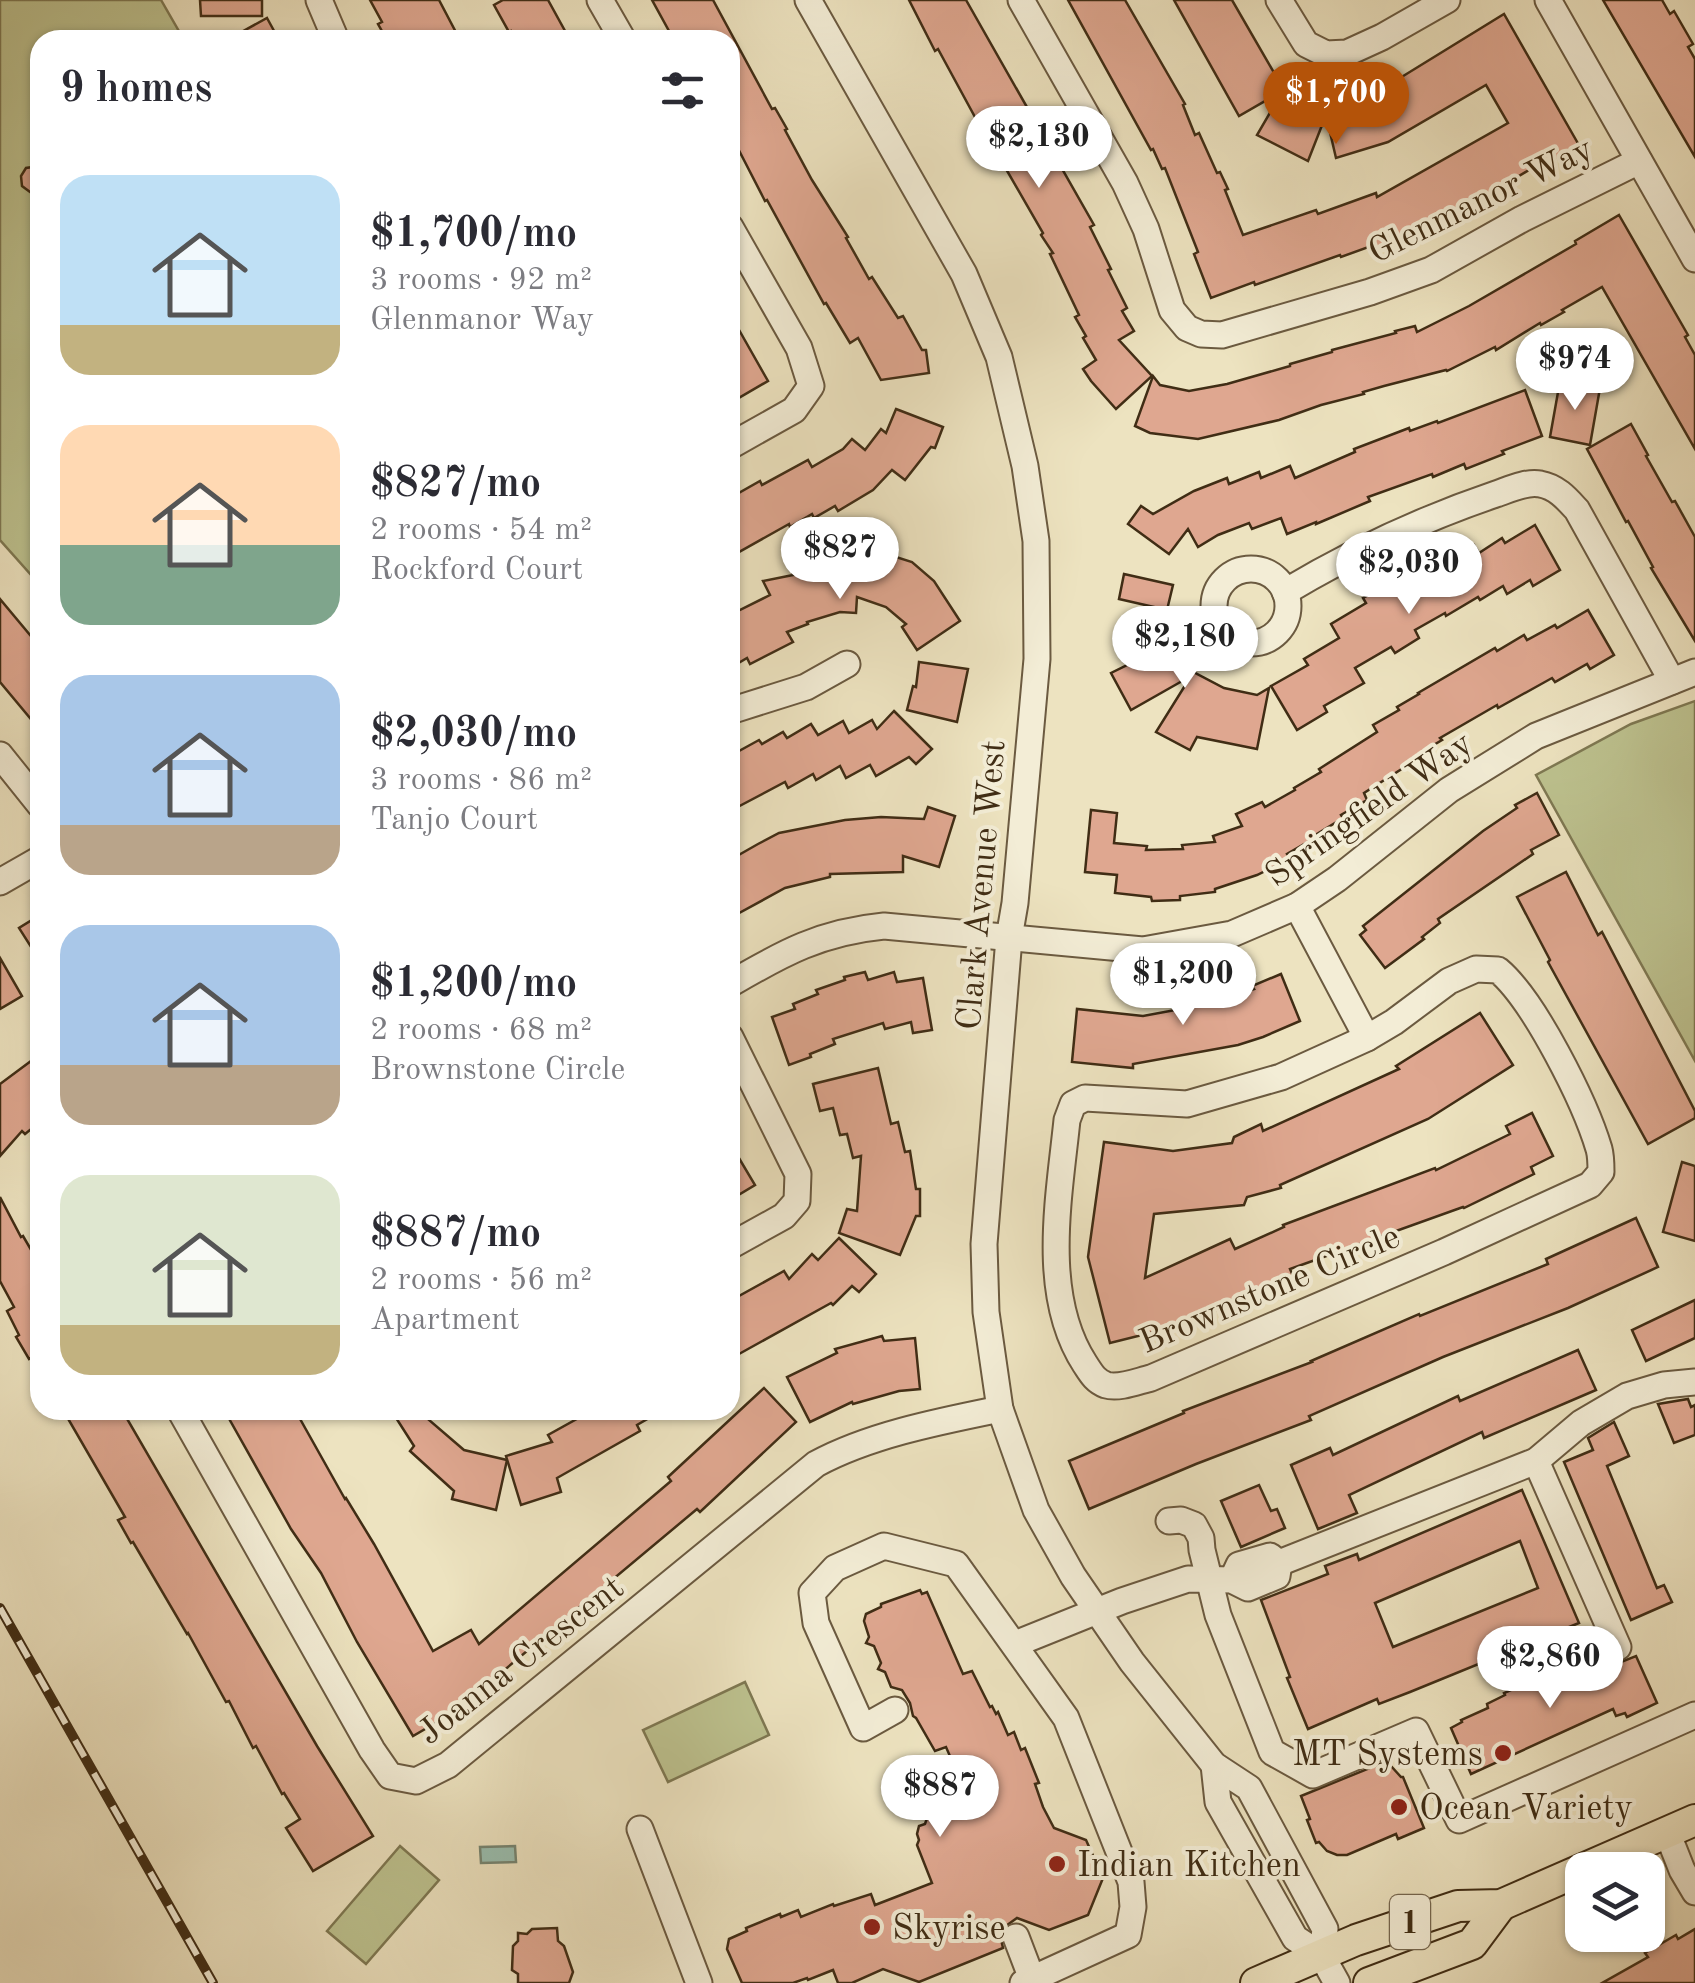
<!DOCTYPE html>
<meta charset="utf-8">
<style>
:root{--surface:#fff;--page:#f2f2f3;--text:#2b2b33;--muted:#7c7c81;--accent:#b45309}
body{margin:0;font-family:"Old Standard TT",serif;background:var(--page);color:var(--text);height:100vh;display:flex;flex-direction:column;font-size:38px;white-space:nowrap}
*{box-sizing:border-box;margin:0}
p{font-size:32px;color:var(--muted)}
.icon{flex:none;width:55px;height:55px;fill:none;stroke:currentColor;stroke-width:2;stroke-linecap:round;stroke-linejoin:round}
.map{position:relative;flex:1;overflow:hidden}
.side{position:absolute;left:30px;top:30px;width:710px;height:1390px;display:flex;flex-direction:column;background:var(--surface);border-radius:30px;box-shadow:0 2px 8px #0004}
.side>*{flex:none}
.controls{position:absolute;left:1565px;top:1852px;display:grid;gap:20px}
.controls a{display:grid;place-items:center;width:100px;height:100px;border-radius:20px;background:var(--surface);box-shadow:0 2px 8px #0004;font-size:50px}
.price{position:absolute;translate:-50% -85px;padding:0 22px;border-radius:35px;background:#fff;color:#222;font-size:32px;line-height:65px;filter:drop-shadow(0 2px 5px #0008)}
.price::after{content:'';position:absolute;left:50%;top:60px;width:30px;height:22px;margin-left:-15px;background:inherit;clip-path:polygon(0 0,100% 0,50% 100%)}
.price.selected{background:var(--accent);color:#fff}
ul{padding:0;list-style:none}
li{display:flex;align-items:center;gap:30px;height:250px;padding:0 30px}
li span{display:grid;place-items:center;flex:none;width:280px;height:200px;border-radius:30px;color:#555}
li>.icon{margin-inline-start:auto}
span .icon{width:120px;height:120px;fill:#fffc;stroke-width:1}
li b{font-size:42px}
h2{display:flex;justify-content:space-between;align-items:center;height:120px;padding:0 30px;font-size:42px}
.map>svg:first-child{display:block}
.green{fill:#bdc28f;stroke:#7e7852;stroke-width:2.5}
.water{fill:#99beaf;stroke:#758471;stroke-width:2.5}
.building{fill:#dfa790;stroke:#402d15;stroke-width:2.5;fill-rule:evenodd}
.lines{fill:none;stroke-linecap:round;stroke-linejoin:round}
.minor-casing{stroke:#6b5a40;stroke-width:29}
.major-casing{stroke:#402d15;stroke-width:34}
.minor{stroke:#f3edd6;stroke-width:25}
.major{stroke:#ede3c0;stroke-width:30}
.rail-casing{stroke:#402d15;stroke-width:10}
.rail{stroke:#f3edd6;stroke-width:6;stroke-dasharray:19;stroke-linecap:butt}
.poi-dot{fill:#8f2418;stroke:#f3edd6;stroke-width:4}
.labels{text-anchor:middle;stroke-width:8;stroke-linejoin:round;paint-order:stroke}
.shield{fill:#f3edd6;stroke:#76674f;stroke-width:2.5}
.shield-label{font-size:32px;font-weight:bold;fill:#402d15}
.street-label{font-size:35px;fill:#402d15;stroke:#f3edd6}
.poi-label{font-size:35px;fill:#402d15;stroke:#f3edd6;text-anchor:start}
</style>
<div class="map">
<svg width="1695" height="1983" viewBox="0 0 1695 1983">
<rect width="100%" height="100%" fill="#ede3c0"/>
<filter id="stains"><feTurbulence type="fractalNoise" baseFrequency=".002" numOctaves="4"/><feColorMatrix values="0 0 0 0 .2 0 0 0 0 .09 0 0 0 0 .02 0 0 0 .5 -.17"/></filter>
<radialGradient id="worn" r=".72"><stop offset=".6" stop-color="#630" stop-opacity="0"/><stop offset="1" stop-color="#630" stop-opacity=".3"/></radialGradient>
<g class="green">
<polygon points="0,0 161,0 184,40 40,40 40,585 0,540"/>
<polygon points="1695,701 1695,1061 1536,775 1631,724"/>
<polygon points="745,1682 769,1735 668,1782 643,1730"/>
<polygon points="400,1846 439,1880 366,1964 327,1931"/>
</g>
<polygon class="water" points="515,1846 516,1862 481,1863 480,1847"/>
<g class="building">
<polygon points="200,0 262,0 262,16 201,16"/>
<polygon points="370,0 439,0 460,40 387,40 378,24 382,22"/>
<polygon points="503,0 548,0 570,40 516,40 511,31 509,32 494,5"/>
<polygon points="652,0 713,0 772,109 775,108 787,129 785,130 812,180 848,237 846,238 869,279 872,277 898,318 903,316 922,350 926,350 929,373 881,380 858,338 850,343 826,303 824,304 767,200 765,201 730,133 730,40 674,40"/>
<polygon points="909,0 966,0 1094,225 1090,227 1111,269 1108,270 1127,308 1122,311 1134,331 1119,340 1152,376 1116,409 1091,381 1083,369 1096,360 1083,338 1086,336 1075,317 1079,315 1050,254 1053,253 1041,235 1043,233 1002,162 1000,163 986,141 974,120 976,119 938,49 935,51"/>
<polygon points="1068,0 1125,0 1185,104 1183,105 1195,135 1199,133 1217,173 1220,172 1228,189 1225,190 1243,235 1316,210 1318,214 1376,193 1377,197 1508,123 1486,85 1388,142 1336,158 1326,115 1308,161 1257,135 1282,92 1306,106 1307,104 1317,110 1351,102 1366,97 1400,78 1504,14 1580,147 1536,171 1534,167 1452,216 1451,214 1401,241 1399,238 1372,249 1371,246 1341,257 1340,255 1255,285 1254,282 1211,298 1194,254 1198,252 1165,168 1162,169 1153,149 1151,150"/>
<polygon points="1174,0 1232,0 1284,90 1239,116"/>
<polygon points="1603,0 1662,0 1670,14 1674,11 1693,44 1688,47 1695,59 1695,157"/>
<polygon points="267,18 279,40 227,40"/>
<polygon points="40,166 40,190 30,192 22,186 21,176 26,168"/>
<polygon points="1619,215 1688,335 1685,337 1695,355 1695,449 1602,287 1562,310 1564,312 1541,325 1540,323 1496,350 1495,347 1447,371 1446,370 1384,386 1363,392 1364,394 1321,405 1279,420 1198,439 1150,433 1135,426 1153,376 1160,385 1189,391 1227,384 1290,366 1290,364 1332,352 1332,350 1396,333 1395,331 1415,326 1417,332 1469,306 1576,244 1575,241"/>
<polygon points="730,314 768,381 730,403"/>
<polygon points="1560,381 1600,388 1590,445 1550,437"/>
<polygon points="1525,390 1542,436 1502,451 1504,454 1466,469 1464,464 1433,477 1432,474 1368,497 1370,501 1316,524 1316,522 1287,534 1281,518 1252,529 1249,523 1218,535 1198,547 1188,529 1169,554 1128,524 1141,506 1153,514 1194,491 1227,478 1229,484 1259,472 1261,478 1290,466 1295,478 1355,452 1354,449 1409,428 1410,431 1437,421 1438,423"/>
<polygon points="896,409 943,427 935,448 931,447 905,480 892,470 873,490 838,511 835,506 814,518 812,514 790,527 789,524 730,557 730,498 760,481 762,485 808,460 812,467 843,449 852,439 865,450 881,429 886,433"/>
<polygon points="1631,424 1648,455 1646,456 1672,502 1675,501 1695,537 1695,641 1651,568 1653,567 1628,521 1626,522 1587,449"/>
<polygon points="1535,525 1560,570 1533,586 1530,580 1507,594 1503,586 1480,600 1478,597 1446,616 1445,613 1415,630 1419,638 1395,653 1391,647 1355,668 1364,683 1324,706 1327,712 1297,730 1271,686 1308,665 1304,659 1339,638 1331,624 1366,603 1363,598 1416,570 1418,574 1445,558 1447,562 1474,545 1479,553 1502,538 1505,543"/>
<polygon points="874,550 912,562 934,581 960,621 917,650 902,627 906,624 886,607 857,597 856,613 840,612 807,622 808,624 787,632 793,642 750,664 747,658 730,668 730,615 770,595 763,581 793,575 792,571 838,556 872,558"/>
<polygon points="1124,574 1173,585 1167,610 1119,599"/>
<polygon points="0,599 40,647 40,730 0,682"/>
<polygon points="1588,610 1614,655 1590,669 1587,664 1555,682 1552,678 1498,708 1497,705 1440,738 1442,740 1417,755 1419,758 1364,793 1367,800 1341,815 1343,818 1317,834 1318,836 1287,854 1290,859 1257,875 1215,889 1215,892 1180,896 1180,900 1152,901 1151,897 1115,893 1117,875 1085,872 1091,810 1117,813 1114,843 1147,846 1146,850 1183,849 1182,845 1215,842 1213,836 1242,826 1236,814 1262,802 1265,807 1295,790 1294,788 1321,772 1319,769 1377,732 1373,725 1399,710 1397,707 1419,694 1418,693 1495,648 1497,651 1524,635 1527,640 1555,625 1557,628"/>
<polygon points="1165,614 1171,636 1167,637 1184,667 1224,688 1257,695 1269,688 1257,749 1197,737 1190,750 1156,732 1191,676 1131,710 1111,673 1127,665 1116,630"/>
<polygon points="919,662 968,669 957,722 907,710 913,686 916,687"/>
<polygon points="894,711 932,749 916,764 909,757 876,776 870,765 846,778 840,766 816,780 813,774 788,788 785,782 730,811 730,756 759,740 762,744 783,732 787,738 811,724 818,735 843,721 849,733 872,720 877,729"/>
<polygon points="1537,793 1559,835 1531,850 1533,854 1438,919 1440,923 1422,937 1424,939 1385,968 1360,935 1366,930 1363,926 1483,831 1517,808 1515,805"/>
<polygon points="928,807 955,816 939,867 903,856 903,872 830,874 830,877 785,888 730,918 730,860 758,844 779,833 845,820 881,817 924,819"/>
<polygon points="1566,872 1598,935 1602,932 1695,1111 1695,1118 1648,1144 1548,962 1550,960 1517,897"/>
<polygon points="40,915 40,961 19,928"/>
<polygon points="0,958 22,996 0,1009"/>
<polygon points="865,972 868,980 894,972 897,982 923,978 932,1030 913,1033 911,1022 885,1029 883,1023 833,1039 835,1044 810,1054 811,1057 789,1065 772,1017 795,1009 793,1004 818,994 816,990 845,980 844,977"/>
<polygon points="1281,974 1300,1021 1263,1037 1238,1045 1133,1064 1133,1068 1072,1062 1077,1009 1143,1016 1224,1001 1224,999 1254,989 1252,986"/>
<polygon points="1480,1013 1513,1065 1428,1119 1280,1185 1281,1188 1247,1197 1244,1205 1154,1214 1145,1278 1230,1239 1235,1249 1284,1227 1283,1225 1435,1168 1436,1170 1510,1134 1506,1126 1532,1113 1553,1156 1531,1167 1534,1174 1464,1208 1463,1207 1290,1269 1293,1276 1182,1325 1110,1343 1088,1257 1104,1142 1173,1151 1232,1143 1234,1137 1261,1124 1263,1131 1399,1069 1396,1066"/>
<polygon points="31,1061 40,1072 40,1122 25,1134 22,1131 0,1156 0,1084"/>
<polygon points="878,1068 891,1124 898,1122 905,1152 910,1151 916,1189 920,1189 920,1216 916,1216 900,1255 839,1233 847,1209 857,1211 861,1156 853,1158 847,1134 840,1135 833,1108 820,1111 813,1084"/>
<polygon points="730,1143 755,1185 730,1200"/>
<polygon points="1682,1162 1695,1166 1695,1241 1663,1232"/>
<polygon points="0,1197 21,1237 23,1236 40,1265 40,1352 29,1359 16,1337 19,1335 7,1311 14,1307 0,1281"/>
<polygon points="1636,1218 1658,1267 1568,1308 1443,1357 1309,1416 1311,1420 1196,1464 1089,1509 1069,1461 1184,1413 1183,1411 1312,1362 1311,1361 1419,1314 1420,1316 1548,1264 1546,1259"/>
<polygon points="839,1238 876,1274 859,1292 852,1286 833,1305 831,1303 730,1359 730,1301 784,1271 789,1279 812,1254 818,1260"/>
<polygon points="1695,1300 1695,1338 1646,1361 1632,1330"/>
<polygon points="882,1336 884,1341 915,1338 920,1389 899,1391 853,1404 852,1402 810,1422 787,1377 837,1353 835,1349"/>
<polygon points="1578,1350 1596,1390 1484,1438 1482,1432 1349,1495 1357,1513 1318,1529 1291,1465 1330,1448 1333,1455 1458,1396 1460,1401"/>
<polygon points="764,1388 796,1422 700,1512 697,1509 496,1677 474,1690 476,1695 454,1707 456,1711 413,1736 357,1642 321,1573 291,1529 227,1415 236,1410 295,1410 345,1499 346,1498 374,1544 433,1651 471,1630 479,1644 671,1481 668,1477"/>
<polygon points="1688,1399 1691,1407 1695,1405 1695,1435 1674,1443 1658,1404"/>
<polygon points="63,1410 122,1410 317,1746 373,1836 313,1871 286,1828 300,1819 284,1793 282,1794 256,1746 253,1748 229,1701 226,1702 188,1633 187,1634 133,1542 131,1543 118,1520 125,1517"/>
<polygon points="391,1410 445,1410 429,1420 464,1450 507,1460 496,1510 452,1499 454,1491 410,1451 414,1446"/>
<polygon points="593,1410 663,1410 637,1425 640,1431 557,1478 561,1492 521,1505 506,1456 552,1442 548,1435"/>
<polygon points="1614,1422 1629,1456 1607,1466 1657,1588 1664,1585 1672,1602 1631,1620 1564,1462 1593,1450 1588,1438"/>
<polygon points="1259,1485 1271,1511 1277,1509 1285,1528 1241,1547 1221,1501"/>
<path d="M1522,1490L1579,1623L1410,1692L1379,1704L1377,1699L1308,1729L1287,1678L1290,1677L1261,1600L1328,1574L1325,1566L1357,1554L1359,1560ZM1520,1541L1538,1588L1393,1647L1375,1603Z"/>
<polygon points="920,1590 922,1594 927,1592 963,1674 972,1671 990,1707 992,1706 996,1714 998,1712 1008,1735 1014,1732 1021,1750 1025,1748 1039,1783 1035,1784 1043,1807 1054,1828 1086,1840 1103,1878 1088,1915 1049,1930 1017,1918 1003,1928 1000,1935 1003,1948 919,1982 883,1969 852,1983 838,1983 833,1970 808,1980 807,1978 793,1983 742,1983 727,1949 729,1939 747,1931 746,1928 780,1914 781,1917 798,1910 801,1917 833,1904 834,1906 871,1894 875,1905 932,1883 917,1845 919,1840 917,1834 919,1826 925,1824 927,1818 951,1808 956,1799 966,1793 946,1747 935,1751 916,1718 913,1716 910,1703 902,1690 891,1687 885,1672 878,1669 881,1663 874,1646 866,1643 869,1637 864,1621 866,1614 881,1607 881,1604"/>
<polygon points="1636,1656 1657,1703 1627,1717 1625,1713 1616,1716 1613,1709 1471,1774 1451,1728 1462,1722 1461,1720 1488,1708 1487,1704 1505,1695 1504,1693 1557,1670 1559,1673 1575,1666 1581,1678"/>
<polygon points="1382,1763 1391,1766 1401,1777 1403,1777 1424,1828 1398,1839 1396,1834 1347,1855 1337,1855 1327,1851 1319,1842 1316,1843 1307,1820 1310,1819 1301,1796"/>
<polygon points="557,1928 558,1941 564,1946 573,1972 569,1983 518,1983 518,1974 512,1970 513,1946 518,1941 518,1933 527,1934 532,1929"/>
<polygon points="1695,1929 1695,1983 1602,1983 1648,1957 1645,1953 1676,1935 1678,1939"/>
</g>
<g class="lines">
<g class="minor-casing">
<g id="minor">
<polyline points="319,0 336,40"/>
<polyline points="600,0 623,40"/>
<polyline points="808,0 964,274 999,357 1025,466 1036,541 1037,659 1015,903 1009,938 984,1244 986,1312 1000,1409 1036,1510 1073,1576 1132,1662 1214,1765 1249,1788 1325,1929 1322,1956"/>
<polyline points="1021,0 1125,183 1146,229 1172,310 1187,328 1201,334 1222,335 1370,292 1431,270 1522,219 1639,161"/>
<polyline points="1279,0 1306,44 1326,54 1347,53 1382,37 1447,0"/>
<polyline points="1548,0 1695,259"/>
<polyline points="730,227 799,348 811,386 794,410 730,446"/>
<circle cx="1251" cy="606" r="37"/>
<path d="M1285,592C1352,552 1422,519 1496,494C1508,490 1527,481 1540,484C1557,487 1567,499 1577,510L1672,681"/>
<polyline points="730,711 806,687 847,664"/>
<polyline points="0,755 40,805"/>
<polyline points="0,882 40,859"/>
<polyline points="1297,906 1367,1038"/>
<path d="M1476,969L1498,970C1534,1000 1585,1102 1599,1149C1601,1156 1601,1164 1601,1172L1590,1185L1444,1252L1151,1378C1138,1381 1119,1389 1106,1385C1095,1381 1091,1373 1085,1364C1040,1295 1059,1198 1067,1120L1073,1104L1085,1098L1187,1104L1281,1077L1367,1038L1394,1022L1449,981Z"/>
<path d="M730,984C783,953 821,932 884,926L1143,950L1232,934L1297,906L1337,879L1449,790L1536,736L1695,672"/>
<polyline points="730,1037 798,1174 797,1201 784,1216 730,1246"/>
<path d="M180,1410L372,1750L390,1776L416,1781L448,1765L816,1464C869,1435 941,1421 1000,1409"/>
<polyline points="1536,1461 1618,1647"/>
<polyline points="1169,1521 1181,1520 1194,1525 1201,1538 1202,1550 1218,1615 1272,1752 1313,1775 1416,1731 1459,1820 1695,1715"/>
<polyline points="1232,1580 1239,1565 1270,1556 1279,1563 1536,1461 1581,1423 1627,1396 1664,1385 1695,1382"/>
<polyline points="1015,1644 1122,1601 1188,1579 1232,1580 1248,1588 1277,1576 1279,1563"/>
<polyline points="895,1710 863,1728 816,1623 812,1593 835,1568 884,1546 956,1564 1066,1718 1131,1882 1133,1907 1128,1935 1023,1983"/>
<polyline points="1214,1765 1218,1802 1295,1938 1322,1956 1337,1983"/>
<polyline points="640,1829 699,1983"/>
<polyline points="1667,1832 1682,1870 1695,1892"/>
<polyline points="1016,1937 1032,1979"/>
</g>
</g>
<g class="major-casing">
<g id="major">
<polyline points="1256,1983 1356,1940 1458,1906 1501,1905 1695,1820"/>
<polyline points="1369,1983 1472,1944 1501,1905"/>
</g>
</g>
<use href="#minor" class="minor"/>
<use href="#major" class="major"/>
<g class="rail-casing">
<polyline id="rail" points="0,1608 213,1983"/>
</g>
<use href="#rail" class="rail"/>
</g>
<g class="poi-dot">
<circle cx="1503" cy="1753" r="10"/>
<circle cx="1399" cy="1807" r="10"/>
<circle cx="1057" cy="1864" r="10"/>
<circle cx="872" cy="1927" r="10"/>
</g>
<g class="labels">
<rect class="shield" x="1390" y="1895" width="40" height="54" rx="8"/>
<g class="shield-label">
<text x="1410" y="1933">1</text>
</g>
<g class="street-label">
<text transform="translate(1480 199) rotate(-26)" y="12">Glenmanor Way</text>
<text transform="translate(1368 808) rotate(-35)" y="12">Springfield Way</text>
<text transform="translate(980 885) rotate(-85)" y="12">Clark Avenue West</text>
<text transform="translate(1269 1288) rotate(-23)" y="12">Brownstone Circle</text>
<text transform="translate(520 1659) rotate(-38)" y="12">Joanna Crescent</text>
</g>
<g class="poi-label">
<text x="1483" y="1765" text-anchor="end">MT Systems</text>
<text x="1419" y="1819">Ocean Variety</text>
<text x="1077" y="1876">Indian Kitchen</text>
<text x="892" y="1939">Skyrise</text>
</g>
</g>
<rect width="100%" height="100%" filter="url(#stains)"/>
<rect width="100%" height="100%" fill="url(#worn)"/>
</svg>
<div class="controls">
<a><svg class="icon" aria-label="layers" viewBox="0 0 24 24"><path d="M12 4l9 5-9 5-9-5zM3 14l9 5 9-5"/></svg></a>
</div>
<b class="price selected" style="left:1336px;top:147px">$1,700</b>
<b class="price" style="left:1039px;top:191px">$2,130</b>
<b class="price" style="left:1575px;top:413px">$974</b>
<b class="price" style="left:840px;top:602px">$827</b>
<b class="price" style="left:1409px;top:617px">$2,030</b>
<b class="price" style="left:1185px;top:691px">$2,180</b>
<b class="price" style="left:1183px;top:1028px">$1,200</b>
<b class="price" style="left:1550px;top:1711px">$2,860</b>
<b class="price" style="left:940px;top:1840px">$887</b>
<section class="side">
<h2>9 homes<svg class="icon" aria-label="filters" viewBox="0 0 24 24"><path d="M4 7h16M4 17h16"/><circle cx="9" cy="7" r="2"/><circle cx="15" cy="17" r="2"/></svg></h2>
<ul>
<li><span style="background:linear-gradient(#bfe0f5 75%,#c2b280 0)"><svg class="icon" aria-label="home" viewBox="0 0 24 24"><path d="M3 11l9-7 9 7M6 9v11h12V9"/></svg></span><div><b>$1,700/mo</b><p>3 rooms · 92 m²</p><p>Glenmanor Way</p></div></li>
<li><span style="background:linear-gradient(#ffd9b3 60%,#7fa58c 0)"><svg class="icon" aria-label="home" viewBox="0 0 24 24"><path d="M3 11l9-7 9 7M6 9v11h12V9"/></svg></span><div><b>$827/mo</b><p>2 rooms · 54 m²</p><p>Rockford Court</p></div></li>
<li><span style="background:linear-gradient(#a9c7e8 75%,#b9a48a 0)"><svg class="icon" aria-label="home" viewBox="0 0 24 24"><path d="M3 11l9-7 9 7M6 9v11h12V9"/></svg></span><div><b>$2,030/mo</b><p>3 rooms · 86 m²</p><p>Tanjo Court</p></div></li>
<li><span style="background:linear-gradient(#a9c7e8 70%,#b9a48a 0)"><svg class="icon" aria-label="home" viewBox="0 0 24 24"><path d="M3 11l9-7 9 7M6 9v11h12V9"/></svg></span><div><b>$1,200/mo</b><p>2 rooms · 68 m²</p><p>Brownstone Circle</p></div></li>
<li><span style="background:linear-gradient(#dfe7d0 75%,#c2b280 0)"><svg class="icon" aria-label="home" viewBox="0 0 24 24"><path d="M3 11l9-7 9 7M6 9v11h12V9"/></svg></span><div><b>$887/mo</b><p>2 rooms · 56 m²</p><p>Apartment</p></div></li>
</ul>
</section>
</div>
